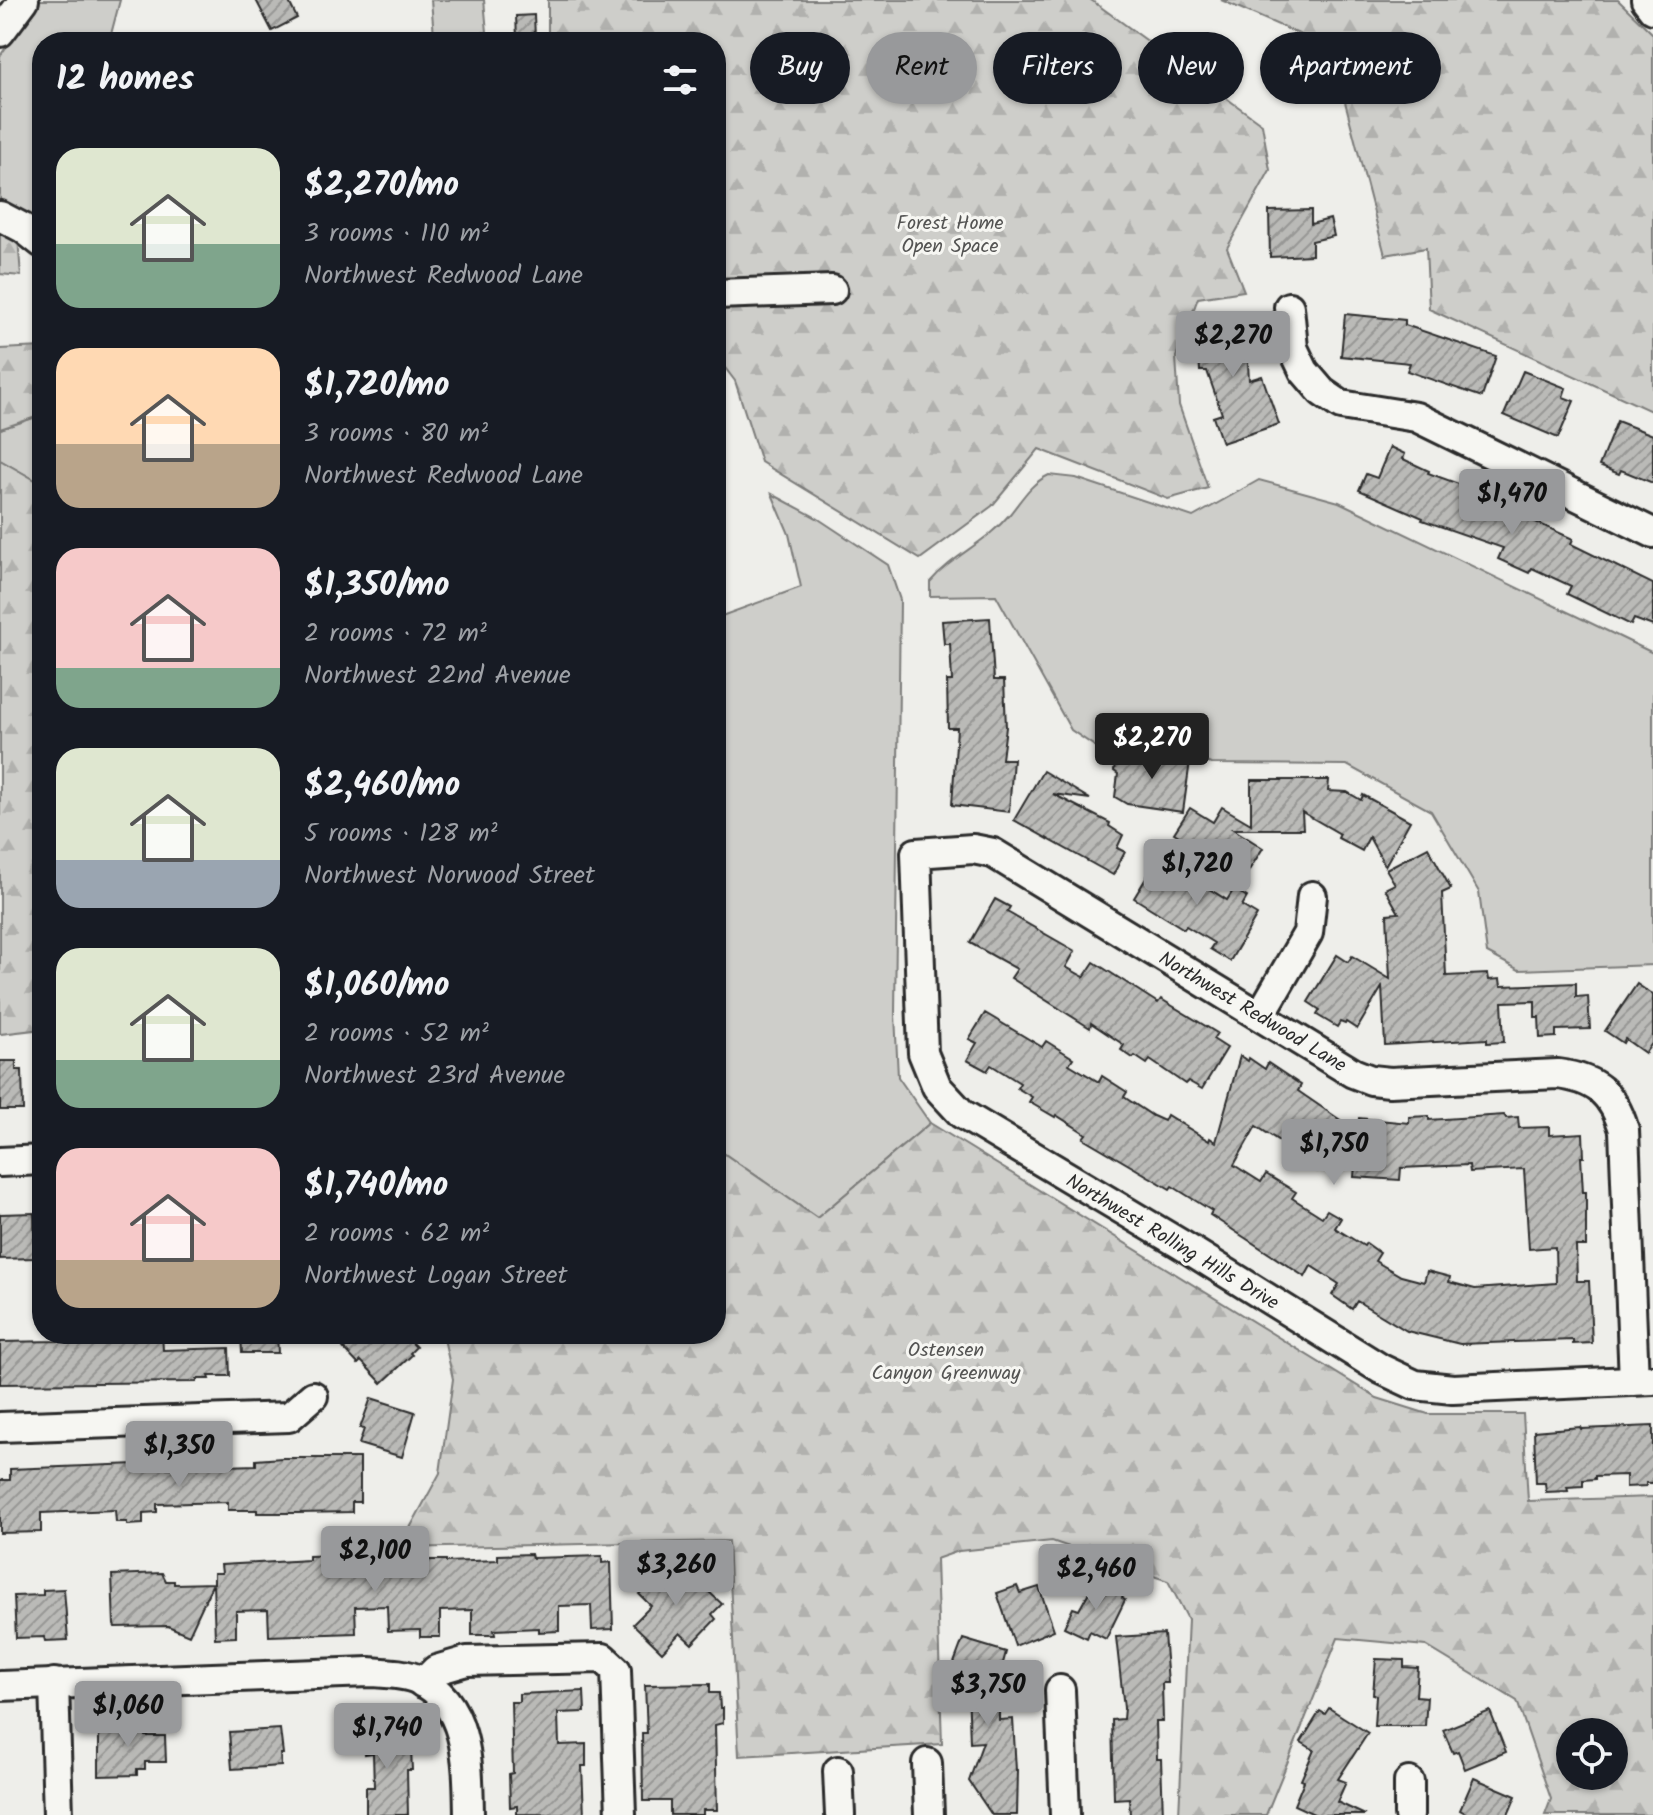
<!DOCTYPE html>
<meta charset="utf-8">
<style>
:root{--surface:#171b24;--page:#20242c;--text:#f1f3f6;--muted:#9ea1a6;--accent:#98999b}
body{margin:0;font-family:Kalam,sans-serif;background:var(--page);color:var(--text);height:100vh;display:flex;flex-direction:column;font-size:30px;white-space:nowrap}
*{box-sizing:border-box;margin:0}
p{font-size:26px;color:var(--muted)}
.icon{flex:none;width:44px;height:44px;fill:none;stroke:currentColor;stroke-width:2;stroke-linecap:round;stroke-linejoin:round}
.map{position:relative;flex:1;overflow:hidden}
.sheet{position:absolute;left:32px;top:32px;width:694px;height:1312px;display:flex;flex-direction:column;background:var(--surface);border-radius:32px;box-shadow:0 2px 6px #0004}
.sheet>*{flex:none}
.banner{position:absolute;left:750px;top:32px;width:760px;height:72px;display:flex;gap:16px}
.tools{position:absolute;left:1556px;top:1718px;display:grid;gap:16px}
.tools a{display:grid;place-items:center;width:72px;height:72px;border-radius:50%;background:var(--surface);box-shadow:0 2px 6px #0004;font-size:40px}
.price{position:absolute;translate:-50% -68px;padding:0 18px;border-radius:8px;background:var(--accent);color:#111;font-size:26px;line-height:52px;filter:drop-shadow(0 2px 4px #0008)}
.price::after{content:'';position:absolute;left:50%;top:48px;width:24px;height:18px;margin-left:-12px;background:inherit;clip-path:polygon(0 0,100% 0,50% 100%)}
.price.on{background:#222;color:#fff}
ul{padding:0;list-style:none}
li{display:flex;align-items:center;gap:24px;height:200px;padding:0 24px}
li span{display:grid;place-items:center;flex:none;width:224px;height:160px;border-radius:24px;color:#555}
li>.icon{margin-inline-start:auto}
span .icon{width:96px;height:96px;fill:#fffc;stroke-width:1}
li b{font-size:34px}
h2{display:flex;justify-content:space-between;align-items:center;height:96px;padding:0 24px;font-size:34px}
.pill{padding:0 28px;border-radius:36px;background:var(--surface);box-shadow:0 2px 6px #0004;font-size:28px;line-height:72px}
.pill.on{background:var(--accent);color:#111}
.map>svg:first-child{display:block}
.green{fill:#cececa;stroke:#7c7c7a;stroke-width:2}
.forest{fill:url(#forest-firs);stroke:#7c7c7a;stroke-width:2;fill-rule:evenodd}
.building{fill:url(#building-hatch);stroke:#2b2b2b;stroke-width:2}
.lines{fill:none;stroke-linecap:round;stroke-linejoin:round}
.minor-casing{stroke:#2b2b2b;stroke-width:34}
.minor{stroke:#f6f6f2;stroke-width:28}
.labels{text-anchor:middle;stroke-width:6;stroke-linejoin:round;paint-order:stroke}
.park-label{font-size:20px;fill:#545453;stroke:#f6f6f2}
.street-label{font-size:20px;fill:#2b2b2b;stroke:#f6f6f2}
</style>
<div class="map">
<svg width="1653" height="1815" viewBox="0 0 1653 1815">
<defs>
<pattern id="forest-firs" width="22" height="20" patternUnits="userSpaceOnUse" patternTransform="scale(2)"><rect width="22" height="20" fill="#cececa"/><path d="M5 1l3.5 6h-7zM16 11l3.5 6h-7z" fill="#b1b1ae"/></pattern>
<pattern id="building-hatch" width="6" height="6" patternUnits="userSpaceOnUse" patternTransform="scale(2)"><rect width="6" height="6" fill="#babab7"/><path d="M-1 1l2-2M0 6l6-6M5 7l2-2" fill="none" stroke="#979795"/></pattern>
</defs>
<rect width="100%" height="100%" fill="#eeeeea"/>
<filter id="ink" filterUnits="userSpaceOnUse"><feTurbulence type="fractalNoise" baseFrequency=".0125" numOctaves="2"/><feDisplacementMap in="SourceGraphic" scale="16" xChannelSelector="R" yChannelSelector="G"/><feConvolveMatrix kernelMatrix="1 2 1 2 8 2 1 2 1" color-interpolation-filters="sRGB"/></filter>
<g filter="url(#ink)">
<g class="green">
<polygon points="39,0 120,0 109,42 42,42 42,233 0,206 0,56"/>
<polygon points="431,0 484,0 487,32 434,35"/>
<polygon points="42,415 42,484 0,460 0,429"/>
<path d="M1049,475L1076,478L1193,517L1259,480L1339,502L1653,653V965L1519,970L1487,953L1479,892L1431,811L1347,765L1211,764L1124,732L1108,755L1071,730L996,595L930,596V582C953,555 986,543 1010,514C1023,498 1030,484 1049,475Z"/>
<polygon points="772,494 817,518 888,565 900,600 895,1014 898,1077 930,1123 817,1218 716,1148 716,618 801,587 789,534"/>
</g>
<g class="forest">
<polygon points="548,0 1091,0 1262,124 1270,170 1227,248 1244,291 1198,298 1176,357 1179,405 1208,488 1168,499 1039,449 992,506 920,559 761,462 735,381 716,356 716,42 548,42"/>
<polygon points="1221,0 1618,0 1653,34 1653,412 1429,309 1426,248 1385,255 1331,48"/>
<polygon points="0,227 18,238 21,276 0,274"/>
<polygon points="42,347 42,415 0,429 0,349"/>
<polygon points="0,460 42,484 42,1029 0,1034"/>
<path d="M930,1123L1377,1398L1428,1414H1523L1528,1501L1653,1497V1815H1545L1551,1799L1517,1701L1426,1646L1338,1638L1266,1815H1179L1188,1619L1168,1581L1052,1541L959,1551L936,1559L942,1744L739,1756L728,1541L399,1548L440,1473L453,1379L443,1334H716V1148L817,1218ZM1570,1732H1614V1776H1570Z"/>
</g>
<g class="building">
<polygon points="256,0 288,0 297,18 272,31"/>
<polygon points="534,15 535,37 517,38 516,16"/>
<polygon points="1311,210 1311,224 1330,219 1334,236 1312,241 1312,255 1270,257 1269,211"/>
<polygon points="1345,314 1405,320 1405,325 1496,356 1482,397 1407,371 1410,363 1341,356"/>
<polygon points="1239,315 1241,346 1247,346 1249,380 1262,376 1279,424 1222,443 1213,417 1222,414 1207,371 1200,371 1197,317"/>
<polygon points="1523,371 1566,388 1563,397 1574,401 1558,438 1504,415"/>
<polygon points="1617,421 1653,435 1653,483 1621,470 1619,474 1599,466"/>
<polygon points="1390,447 1405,454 1403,459 1429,471 1428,473 1498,498 1496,504 1573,539 1571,544 1653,584 1653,626 1634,619 1631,625 1567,594 1571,586 1532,568 1529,573 1498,559 1503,548 1422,520 1423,518 1359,490 1366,474 1377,478"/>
<polygon points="990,618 994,680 1004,680 1006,727 1002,759 1013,759 1009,812 952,805 957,728 948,728 947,681 952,681 950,644 944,644 942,621"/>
<polygon points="1117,751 1190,761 1183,812 1127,804 1115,797 1118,774 1114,771"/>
<polygon points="1043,771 1090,799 1053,794 1110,823 1109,826 1123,835 1117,848 1125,852 1113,875 1014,820"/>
<polygon points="1251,780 1329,780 1328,791 1347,792 1361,800 1363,795 1410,821 1385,866 1369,837 1362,851 1338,838 1340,834 1302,812 1303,829 1233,829 1263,848 1246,875 1174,833 1190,808 1213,822 1222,807 1251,824"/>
<polygon points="1428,847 1451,889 1442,893 1446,976 1488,974 1489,980 1500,979 1501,986 1576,983 1576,997 1588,996 1590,1029 1556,1030 1556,1037 1540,1038 1539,1017 1535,1017 1535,1001 1502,1002 1504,1042 1487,1043 1487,1039 1385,1045 1382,987 1357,1029 1346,1022 1345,1024 1340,1022 1337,1027 1317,1015 1320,1010 1308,1002 1337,955 1348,962 1352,956 1390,979 1387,914 1399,913 1385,889 1395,884 1386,869"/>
<polygon points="1159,857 1227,900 1234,889 1247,897 1242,906 1257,915 1230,961 1210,949 1214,943 1186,926 1184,929 1134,898"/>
<polygon points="995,899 1010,907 1007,912 1075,951 1066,967 1084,977 1094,962 1158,1003 1161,999 1217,1033 1213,1039 1227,1048 1202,1089 1188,1081 1185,1084 1150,1060 1147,1064 1135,1056 1133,1058 1121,1050 1124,1045 1091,1023 1090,1028 1011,978 1017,969 970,943"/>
<polygon points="1637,984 1653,995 1653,1042 1645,1053 1625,1039 1623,1043 1605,1031"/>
<polygon points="985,1013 1042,1047 1046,1041 1073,1058 1069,1064 1099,1082 1102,1076 1127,1092 1124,1097 1153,1116 1164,1121 1167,1115 1209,1141 1210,1138 1216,1142 1240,1056 1248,1061 1249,1058 1265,1069 1268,1063 1301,1085 1298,1091 1349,1126 1317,1171 1291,1153 1293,1150 1256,1126 1234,1165 1261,1182 1266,1174 1296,1192 1292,1198 1322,1217 1327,1210 1341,1218 1335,1228 1364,1246 1366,1243 1380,1253 1375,1261 1401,1276 1424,1282 1427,1271 1450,1277 1449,1282 1475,1289 1556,1283 1555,1247 1529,1249 1524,1169 1470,1172 1469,1165 1401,1168 1400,1180 1354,1177 1359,1118 1409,1123 1409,1117 1429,1116 1429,1120 1504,1115 1506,1118 1518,1117 1519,1128 1549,1127 1549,1135 1583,1133 1584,1157 1581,1157 1583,1192 1586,1192 1586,1246 1576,1246 1577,1281 1589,1281 1592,1343 1573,1344 1573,1340 1460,1344 1407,1331 1357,1301 1352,1309 1332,1295 1339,1284 1311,1266 1305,1277 1210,1215 1212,1211 1172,1186 1170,1189 1083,1138 1086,1134 1056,1115 1055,1117 1029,1102 1032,1097 1017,1088 1020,1083 991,1065 987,1071 967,1060 977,1043 969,1039"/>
<polygon points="0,1061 16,1061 16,1070 22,1070 23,1110 0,1110"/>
<polygon points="34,1213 35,1258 0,1259 0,1214"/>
<polygon points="69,1334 162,1334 163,1350 229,1348 230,1376 209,1376 210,1379 197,1379 197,1382 0,1384 0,1342 58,1341 58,1335"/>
<polygon points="241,1334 277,1334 278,1353 242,1353"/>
<polygon points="337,1334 403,1334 416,1347 410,1353 412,1355 382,1383 361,1361 358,1364 343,1348 346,1344"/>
<polygon points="371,1398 415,1412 402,1457 359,1444 364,1429 360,1428"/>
<polygon points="1653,1426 1653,1483 1646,1483 1646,1486 1626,1487 1626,1475 1595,1476 1595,1479 1583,1480 1583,1486 1567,1487 1568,1491 1546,1492 1545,1483 1536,1483 1534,1431 1580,1427 1581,1429"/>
<polygon points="282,1458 360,1458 360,1502 352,1502 352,1512 298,1513 257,1513 257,1510 228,1510 228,1502 157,1504 157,1512 143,1513 143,1524 127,1525 127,1522 116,1522 115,1510 41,1513 41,1532 0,1533 0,1480 10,1480 10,1469 162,1463 163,1468 256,1465 256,1460"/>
<polygon points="397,1553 398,1560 446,1560 446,1562 498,1560 498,1555 531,1554 532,1558 602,1556 602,1563 611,1562 613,1629 592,1630 591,1605 559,1606 559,1631 539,1632 539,1628 494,1630 495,1635 472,1635 472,1610 440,1611 440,1637 420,1637 420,1630 388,1631 387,1606 355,1607 356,1633 269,1636 268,1610 236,1611 236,1637 215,1638 213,1583 189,1635 168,1626 115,1627 114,1625 112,1575 162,1573 166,1581 174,1581 174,1584 214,1583 214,1573 222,1573 221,1565 309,1560 309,1556"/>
<polygon points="678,1563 722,1604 712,1614 716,1619 692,1644 680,1633 662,1652 633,1624 651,1606 639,1594 664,1569 668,1574"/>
<polygon points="1095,1581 1124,1595 1122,1598 1125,1600 1106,1639 1090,1631 1087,1638 1064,1627 1073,1608 1079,1610"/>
<polygon points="1017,1586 1020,1593 1039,1587 1054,1630 1015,1646 997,1593"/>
<polygon points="64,1589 68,1640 45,1641 44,1637 16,1638 14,1596 43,1595 43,1590"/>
<polygon points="1164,1634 1168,1683 1162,1683 1163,1721 1156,1721 1157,1759 1161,1759 1163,1815 1130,1815 1129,1798 1114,1799 1112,1720 1123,1719 1124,1708 1116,1637"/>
<polygon points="963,1639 1006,1652 991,1708 999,1708 999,1720 1013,1719 1016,1770 1018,1770 1017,1815 992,1815 969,1781 983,1742 970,1743 968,1686 948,1679"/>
<polygon points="1376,1659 1404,1660 1404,1667 1418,1668 1416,1696 1427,1697 1425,1726 1374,1726 1376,1696 1373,1694"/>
<polygon points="710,1684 710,1693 719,1693 720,1708 723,1708 723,1723 715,1725 717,1810 703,1810 703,1815 670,1815 670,1801 643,1801 642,1733 647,1733 645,1685"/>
<polygon points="584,1691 585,1712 558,1713 559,1745 586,1744 586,1766 582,1766 584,1815 517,1814 517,1806 510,1807 509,1774 513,1773 511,1702 519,1702 519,1694"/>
<polygon points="1329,1708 1368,1733 1338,1779 1346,1782 1337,1802 1365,1815 1316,1815 1294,1805 1304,1781 1301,1780 1314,1750 1301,1742 1320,1711 1325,1714"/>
<polygon points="1490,1711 1506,1752 1465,1769 1458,1751 1453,1753 1443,1730"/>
<polygon points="394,1723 395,1735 402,1735 403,1750 411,1749 412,1770 407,1770 408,1815 366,1815 366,1787 374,1787 373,1753 365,1754 364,1724"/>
<polygon points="99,1724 145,1724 145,1736 165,1736 166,1762 145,1762 145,1769 137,1769 137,1775 99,1776"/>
<polygon points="280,1729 283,1754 280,1754 281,1766 232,1769 229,1732"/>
<polygon points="1474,1778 1516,1796 1508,1815 1469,1815 1460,1810"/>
</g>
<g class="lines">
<g class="minor-casing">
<g id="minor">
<polyline points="1646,0 1653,9"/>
<polyline points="0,32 24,0"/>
<polyline points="0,216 23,228 42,243"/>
<polyline points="716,294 832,290"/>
<polyline points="1289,307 1293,348 1304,371 1322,392 1341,405 1416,417 1653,533"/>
<polyline points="1260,1016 1308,933 1312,896"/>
<polyline points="0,1162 42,1160"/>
<path d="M1634,1381L1624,1130C1613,1093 1596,1079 1558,1074L1390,1082L1371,1080L1353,1073L993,853L973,849L916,853L923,1053L937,1087L962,1114L1182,1245L1381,1369L1415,1385L1453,1389L1653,1380"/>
<polyline points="0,1427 289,1417 313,1396"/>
<polyline points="54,1683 58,1815"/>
<polyline points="423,1683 436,1670 467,1661 603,1658 616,1670 621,1815"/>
<path d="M0,1686L369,1672C385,1673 405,1673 419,1680C470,1704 468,1768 469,1815"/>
<polyline points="1060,1690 1065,1815"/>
<polyline points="927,1763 929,1815"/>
<polyline points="838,1771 840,1815"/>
<polyline points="1409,1815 1409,1782"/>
</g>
</g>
<use href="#minor" class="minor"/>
</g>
</g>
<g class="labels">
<g class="park-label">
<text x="950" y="229">Forest Home<tspan x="950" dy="23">Open Space</tspan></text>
<text x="946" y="1356">Ostensen<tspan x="946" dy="23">Canyon Greenway</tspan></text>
</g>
<g class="street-label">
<text transform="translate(1253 1011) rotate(31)" y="7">Northwest Redwood Lane</text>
<text transform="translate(1173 1241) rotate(31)" y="7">Northwest Rolling Hills Drive</text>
</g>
</g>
</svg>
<div class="tools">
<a><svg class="icon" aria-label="locate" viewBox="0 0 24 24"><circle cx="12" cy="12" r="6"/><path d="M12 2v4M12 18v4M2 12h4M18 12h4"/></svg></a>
</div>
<b class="price" style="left:1233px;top:379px">$2,270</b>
<b class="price" style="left:1512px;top:537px">$1,470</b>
<b class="price on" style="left:1152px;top:781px">$2,270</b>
<b class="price" style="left:1197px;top:907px">$1,720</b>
<b class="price" style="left:1334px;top:1187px">$1,750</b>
<b class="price" style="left:179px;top:1489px">$1,350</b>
<b class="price" style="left:375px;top:1594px">$2,100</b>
<b class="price" style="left:676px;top:1608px">$3,260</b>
<b class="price" style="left:1096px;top:1612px">$2,460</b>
<b class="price" style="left:988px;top:1728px">$3,750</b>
<b class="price" style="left:128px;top:1749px">$1,060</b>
<b class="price" style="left:387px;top:1771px">$1,740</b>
<div class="banner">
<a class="pill">Buy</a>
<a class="pill on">Rent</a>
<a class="pill">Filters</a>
<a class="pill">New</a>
<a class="pill">Apartment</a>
</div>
<section class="sheet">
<h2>12 homes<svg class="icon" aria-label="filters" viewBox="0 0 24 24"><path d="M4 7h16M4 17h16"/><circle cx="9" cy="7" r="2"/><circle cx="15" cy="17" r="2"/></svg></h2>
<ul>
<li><span style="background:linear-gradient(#dfe7d0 60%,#7fa58c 0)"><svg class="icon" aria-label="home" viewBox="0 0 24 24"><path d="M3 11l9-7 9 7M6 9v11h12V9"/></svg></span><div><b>$2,270/mo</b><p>3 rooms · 110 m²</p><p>Northwest Redwood Lane</p></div></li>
<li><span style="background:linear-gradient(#ffd9b3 60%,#b9a48a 0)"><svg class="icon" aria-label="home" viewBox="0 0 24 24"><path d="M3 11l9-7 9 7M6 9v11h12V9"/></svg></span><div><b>$1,720/mo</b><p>3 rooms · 80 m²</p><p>Northwest Redwood Lane</p></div></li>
<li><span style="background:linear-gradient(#f6c9c9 75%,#7fa58c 0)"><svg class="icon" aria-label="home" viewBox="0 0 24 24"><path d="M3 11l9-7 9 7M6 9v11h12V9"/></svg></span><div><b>$1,350/mo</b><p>2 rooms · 72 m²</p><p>Northwest 22nd Avenue</p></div></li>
<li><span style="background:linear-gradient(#dfe7d0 70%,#9aa5b1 0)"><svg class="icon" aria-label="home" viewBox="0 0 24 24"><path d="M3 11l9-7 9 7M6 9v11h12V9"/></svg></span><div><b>$2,460/mo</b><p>5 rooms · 128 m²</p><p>Northwest Norwood Street</p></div></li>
<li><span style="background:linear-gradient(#dfe7d0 70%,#7fa58c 0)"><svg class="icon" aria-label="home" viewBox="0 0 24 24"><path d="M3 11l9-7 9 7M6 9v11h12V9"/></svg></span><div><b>$1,060/mo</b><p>2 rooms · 52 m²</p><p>Northwest 23rd Avenue</p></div></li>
<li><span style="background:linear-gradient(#f6c9c9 70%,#b9a48a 0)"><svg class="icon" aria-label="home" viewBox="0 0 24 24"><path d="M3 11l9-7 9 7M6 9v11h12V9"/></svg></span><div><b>$1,740/mo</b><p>2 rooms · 62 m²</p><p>Northwest Logan Street</p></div></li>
</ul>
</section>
</div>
